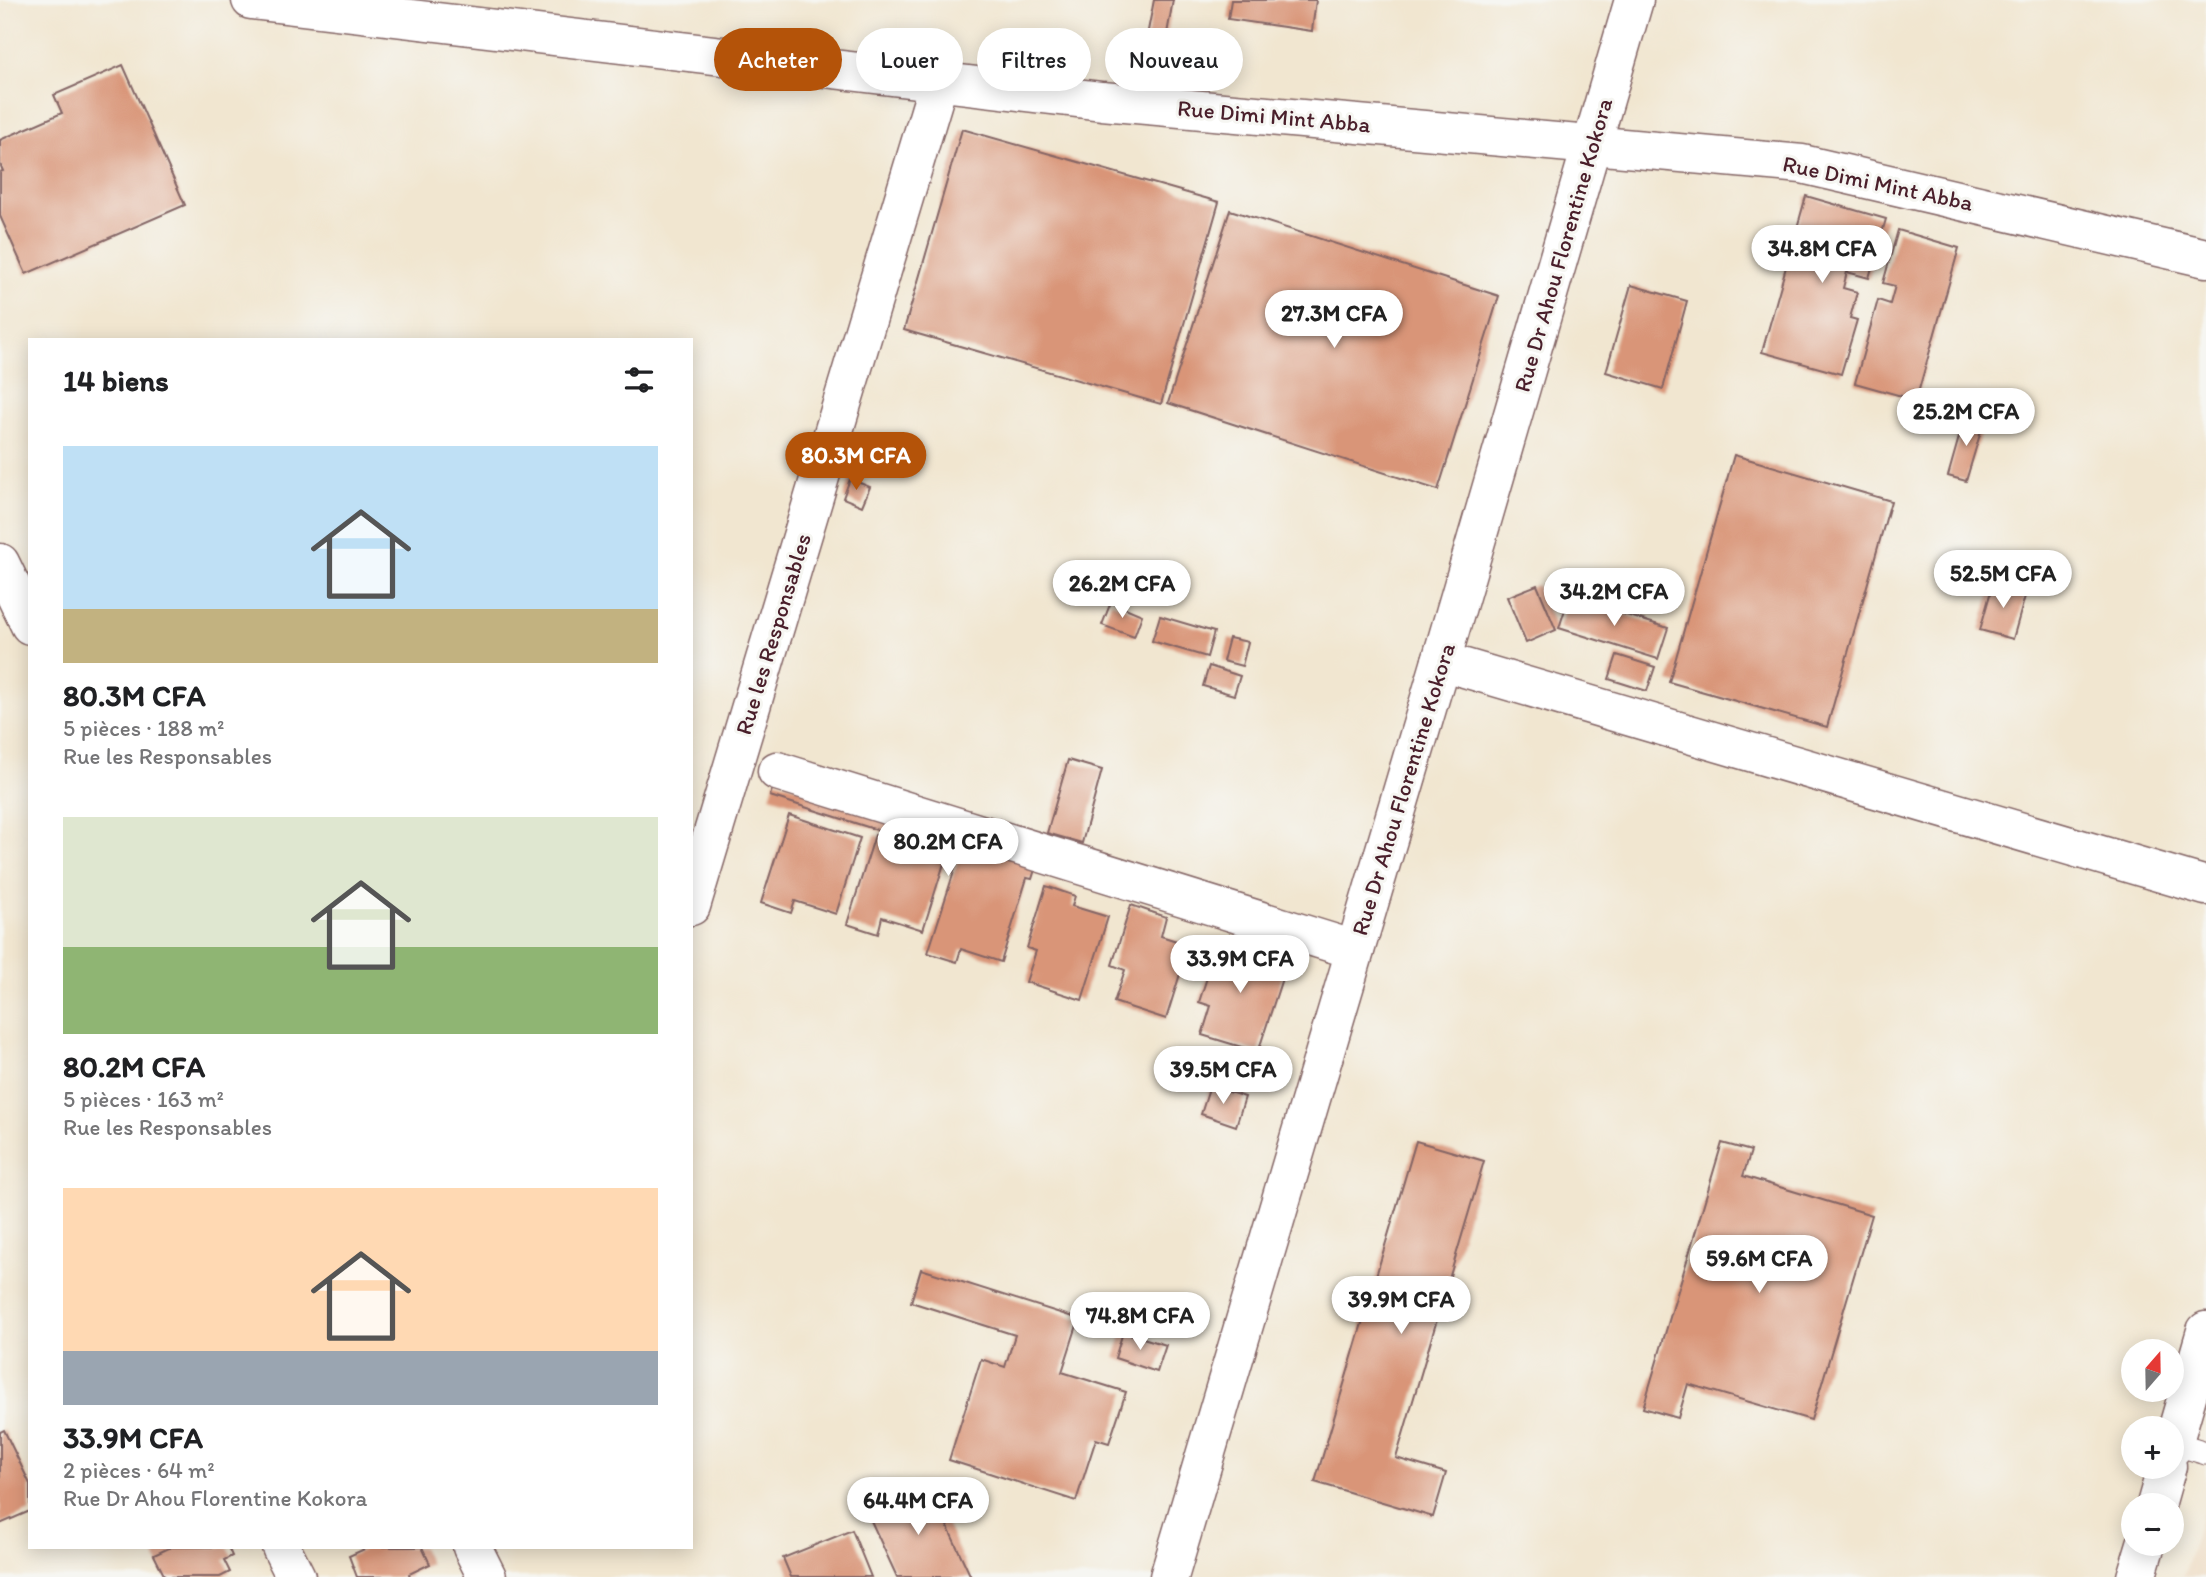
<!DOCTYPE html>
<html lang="fr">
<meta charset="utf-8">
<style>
:root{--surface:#fff;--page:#f6f6f6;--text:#202124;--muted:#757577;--accent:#b45309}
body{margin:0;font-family:Itim,sans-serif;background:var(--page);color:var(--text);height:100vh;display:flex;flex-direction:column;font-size:26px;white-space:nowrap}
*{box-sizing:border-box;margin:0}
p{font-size:23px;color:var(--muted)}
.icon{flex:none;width:38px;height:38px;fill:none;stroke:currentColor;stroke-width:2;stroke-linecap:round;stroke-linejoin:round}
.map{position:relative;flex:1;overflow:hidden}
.sheet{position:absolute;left:28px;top:338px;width:665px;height:1211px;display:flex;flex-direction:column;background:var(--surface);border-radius:0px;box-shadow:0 4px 18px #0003}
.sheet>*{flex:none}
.top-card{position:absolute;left:714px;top:28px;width:665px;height:63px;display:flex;gap:14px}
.needle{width:46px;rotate:20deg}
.fabs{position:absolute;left:2121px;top:1339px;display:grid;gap:14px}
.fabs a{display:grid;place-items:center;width:63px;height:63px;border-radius:50%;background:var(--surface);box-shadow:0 4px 18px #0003;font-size:35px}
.price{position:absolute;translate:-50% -60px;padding:0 16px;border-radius:24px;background:#fff;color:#222;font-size:23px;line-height:46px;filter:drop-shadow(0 2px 4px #0008)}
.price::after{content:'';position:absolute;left:50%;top:42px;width:21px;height:16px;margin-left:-10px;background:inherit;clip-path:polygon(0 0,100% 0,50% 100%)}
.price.active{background:var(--accent);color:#fff}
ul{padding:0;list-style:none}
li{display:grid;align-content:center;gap:14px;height:371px;padding:0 35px}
li span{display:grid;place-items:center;height:217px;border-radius:0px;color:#555}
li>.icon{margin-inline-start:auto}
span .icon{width:126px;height:126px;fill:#fffc;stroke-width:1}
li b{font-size:30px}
h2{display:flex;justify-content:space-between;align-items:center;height:84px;padding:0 35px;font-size:30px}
.chip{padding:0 24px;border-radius:32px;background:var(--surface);box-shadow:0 4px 18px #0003;font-size:24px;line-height:63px}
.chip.active{background:var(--accent);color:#fff}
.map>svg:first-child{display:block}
.built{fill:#edd7bb}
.building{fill:#d99578}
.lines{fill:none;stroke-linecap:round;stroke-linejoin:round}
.lane-casing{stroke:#846565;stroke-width:25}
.street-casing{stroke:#846565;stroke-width:41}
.lane{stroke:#fff;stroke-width:23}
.street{stroke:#fff;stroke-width:38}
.labels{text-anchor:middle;stroke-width:6;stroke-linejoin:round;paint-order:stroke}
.street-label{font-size:23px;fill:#4a1f2b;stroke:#f6f6f2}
</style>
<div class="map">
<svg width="2206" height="1577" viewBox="0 0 2206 1577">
<rect width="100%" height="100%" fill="#f6f6f2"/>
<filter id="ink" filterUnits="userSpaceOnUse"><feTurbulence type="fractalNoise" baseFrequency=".0143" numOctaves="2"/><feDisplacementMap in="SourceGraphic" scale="14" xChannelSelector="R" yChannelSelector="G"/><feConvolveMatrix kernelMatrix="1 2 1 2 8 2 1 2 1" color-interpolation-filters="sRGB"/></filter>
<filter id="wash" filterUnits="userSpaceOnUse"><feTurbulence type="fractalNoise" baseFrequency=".00686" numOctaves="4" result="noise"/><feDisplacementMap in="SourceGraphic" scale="28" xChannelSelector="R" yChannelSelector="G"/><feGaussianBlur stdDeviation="1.57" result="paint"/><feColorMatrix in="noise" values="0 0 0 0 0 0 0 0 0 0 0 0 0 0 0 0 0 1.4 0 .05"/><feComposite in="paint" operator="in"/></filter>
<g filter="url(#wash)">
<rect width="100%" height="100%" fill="#f1e6d0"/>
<polygon class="built" points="2206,1502 2206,1577 2183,1577"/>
<g id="blocks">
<g class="building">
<polygon points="1154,0 1173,0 1165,45 1146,41"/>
<polygon points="1231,0 1316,0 1312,31 1228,19"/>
<polygon points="123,65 185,205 26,274 0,216 0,172 3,171 0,164 0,140 62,113 54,95"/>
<polygon points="962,129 1219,202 1161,404 904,330"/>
<polygon points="1806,196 1886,219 1869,278 1847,272 1843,288 1857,292 1850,318 1857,320 1841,374 1762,352"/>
<polygon points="1230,210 1499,296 1438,490 1168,403"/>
<polygon points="1898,230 1959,248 1916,400 1855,383 1878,300 1890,304 1895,286 1883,283"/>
<polygon points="1631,285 1687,301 1663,389 1606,372"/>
<polygon points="1965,416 1984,421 1966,481 1948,476"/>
<polygon points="1734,455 1891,501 1827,727 1669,682"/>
<polygon points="850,479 870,487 862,506 843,498"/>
<polygon points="1994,580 2027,589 2013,639 1980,630"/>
<polygon points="1537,585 1556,630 1526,643 1507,597"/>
<polygon points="1569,597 1668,628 1658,659 1559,628"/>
<polygon points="1111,602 1142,615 1134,637 1102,625"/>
<polygon points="1160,616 1214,632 1207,657 1152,641"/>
<polygon points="1229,638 1248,642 1242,666 1223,661"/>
<polygon points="1617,655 1655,667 1647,691 1609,679"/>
<polygon points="1209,666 1240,676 1234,695 1203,686"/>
<polygon points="1068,760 1102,770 1082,843 1047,833"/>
<polygon points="775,780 1037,863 1032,879 1027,878 1001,962 961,949 957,962 928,953 959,856 770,796"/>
<polygon points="789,815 860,838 836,914 795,901 791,913 761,903"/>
<polygon points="875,835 946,857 923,930 882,917 878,934 847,924"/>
<polygon points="1046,886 1075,896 1072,906 1108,917 1082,1000 1026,982 1036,951 1027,948"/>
<polygon points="1131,905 1166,917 1161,936 1189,945 1166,1019 1114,1002 1125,970 1112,965"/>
<polygon points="1220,938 1254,949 1252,954 1286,966 1258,1052 1202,1035 1211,1006 1199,1002"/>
<polygon points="1210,1086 1245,1097 1236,1126 1201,1114"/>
<polygon points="1416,1141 1484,1161 1396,1458 1446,1473 1433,1517 1315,1482"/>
<polygon points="1722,1143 1751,1151 1743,1176 1872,1215 1811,1420 1688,1384 1678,1418 1643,1408"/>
<polygon points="921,1269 1079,1319 1062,1372 1126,1392 1109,1443 1096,1439 1076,1501 949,1460 981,1359 1005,1367 1015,1335 911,1302"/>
<polygon points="1123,1332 1166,1345 1157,1372 1115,1358"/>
<polygon points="4,1430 30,1484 30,1511 0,1524 0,1432"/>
<polygon points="928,1485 971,1577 897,1577 867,1512"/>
<polygon points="852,1530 871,1577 791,1577 783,1558"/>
<polygon points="171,1547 228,1547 232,1556 224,1560 230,1572 220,1577 165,1577 154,1555"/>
<polygon points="369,1547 422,1547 430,1564 409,1574 410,1577 357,1577 349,1556"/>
</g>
</g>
</g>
<g filter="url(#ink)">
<use href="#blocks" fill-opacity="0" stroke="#846565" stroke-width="2"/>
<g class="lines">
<g class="lane-casing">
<polyline id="lane" points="2173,1443 2206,1453"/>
</g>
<g class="street-casing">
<g id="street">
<polyline points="251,0 1102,101 1802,164 2206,258"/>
<polyline points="0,563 30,625"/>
<polyline points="1441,661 2206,886"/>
<polyline points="777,771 1355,950"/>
<polyline points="691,906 939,81"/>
<polyline points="2172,1448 2206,1331"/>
<polyline points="2156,1505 2167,1466"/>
<polyline points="281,1547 296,1577"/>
<polyline points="472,1547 487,1577"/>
<polyline points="1169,1577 1441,661 1634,0"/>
<polyline points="2136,1577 2146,1544"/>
</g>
</g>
<use href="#lane" class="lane"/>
<use href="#street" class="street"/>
</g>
</g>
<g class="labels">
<g class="street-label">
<text transform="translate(1274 116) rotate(5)" y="8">Rue Dimi Mint Abba</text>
<text transform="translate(1878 183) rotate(12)" y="8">Rue Dimi Mint Abba</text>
<text transform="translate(1563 245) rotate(-74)" y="8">Rue Dr Ahou Florentine Kokora</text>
<text transform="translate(773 634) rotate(-73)" y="8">Rue les Responsables</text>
<text transform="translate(1403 789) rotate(-73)" y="8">Rue Dr Ahou Florentine Kokora</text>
</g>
</g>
</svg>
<div class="fabs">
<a><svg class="needle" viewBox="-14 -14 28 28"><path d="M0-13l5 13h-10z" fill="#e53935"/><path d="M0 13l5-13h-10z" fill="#757577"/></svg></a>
<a>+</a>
<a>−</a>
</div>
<b class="price" style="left:1822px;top:285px">34.8M CFA</b>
<b class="price" style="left:1334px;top:350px">27.3M CFA</b>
<b class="price" style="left:1966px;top:448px">25.2M CFA</b>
<b class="price active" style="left:856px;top:492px">80.3M CFA</b>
<b class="price" style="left:2003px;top:610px">52.5M CFA</b>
<b class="price" style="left:1122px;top:620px">26.2M CFA</b>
<b class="price" style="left:1614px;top:628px">34.2M CFA</b>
<b class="price" style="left:948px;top:878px">80.2M CFA</b>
<b class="price" style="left:1240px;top:995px">33.9M CFA</b>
<b class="price" style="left:1223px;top:1106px">39.5M CFA</b>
<b class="price" style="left:1759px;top:1295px">59.6M CFA</b>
<b class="price" style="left:1401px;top:1336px">39.9M CFA</b>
<b class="price" style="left:1140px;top:1352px">74.8M CFA</b>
<b class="price" style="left:918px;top:1537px">64.4M CFA</b>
<div class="top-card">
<a class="chip active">Acheter</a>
<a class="chip">Louer</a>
<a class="chip">Filtres</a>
<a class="chip">Nouveau</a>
</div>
<section class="sheet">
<h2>14 biens<svg class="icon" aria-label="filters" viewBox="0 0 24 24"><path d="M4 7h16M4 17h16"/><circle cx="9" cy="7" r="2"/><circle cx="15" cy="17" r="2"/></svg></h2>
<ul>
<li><span style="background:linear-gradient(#bfe0f5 75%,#c2b280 0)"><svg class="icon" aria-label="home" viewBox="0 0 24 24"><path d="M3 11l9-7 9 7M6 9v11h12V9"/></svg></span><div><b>80.3M CFA</b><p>5 pièces · 188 m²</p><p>Rue les Responsables</p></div></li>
<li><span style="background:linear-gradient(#dfe7d0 60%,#8fb573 0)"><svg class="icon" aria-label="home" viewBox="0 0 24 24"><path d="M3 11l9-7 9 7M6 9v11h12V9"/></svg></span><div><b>80.2M CFA</b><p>5 pièces · 163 m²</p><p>Rue les Responsables</p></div></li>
<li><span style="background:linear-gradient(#ffd9b3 75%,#9aa5b1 0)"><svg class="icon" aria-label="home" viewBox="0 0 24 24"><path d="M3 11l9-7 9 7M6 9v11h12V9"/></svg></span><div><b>33.9M CFA</b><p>2 pièces · 64 m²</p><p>Rue Dr Ahou Florentine Kokora</p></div></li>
</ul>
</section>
</div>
